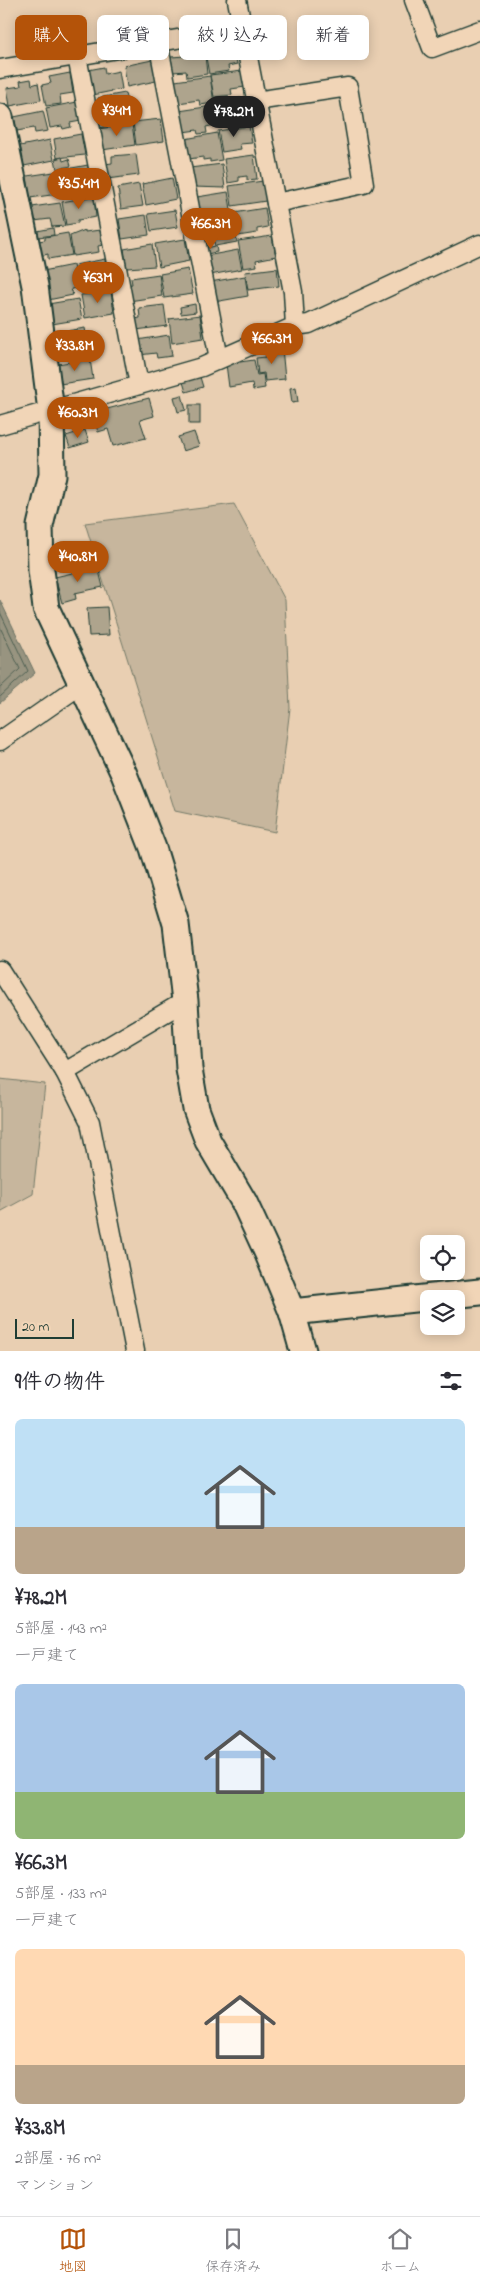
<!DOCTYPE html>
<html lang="ja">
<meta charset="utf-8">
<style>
:root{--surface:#fff;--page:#f2f2f3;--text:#2b2b33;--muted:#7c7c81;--line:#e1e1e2;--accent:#b45309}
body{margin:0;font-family:"Indie Flower","Klee One",sans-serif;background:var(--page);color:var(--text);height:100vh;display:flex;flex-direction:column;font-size:19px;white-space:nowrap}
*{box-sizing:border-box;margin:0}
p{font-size:16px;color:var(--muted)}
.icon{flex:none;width:28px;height:28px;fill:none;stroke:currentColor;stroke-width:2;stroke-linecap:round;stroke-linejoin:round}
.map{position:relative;height:1351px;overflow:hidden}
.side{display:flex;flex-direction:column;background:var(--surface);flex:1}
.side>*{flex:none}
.banner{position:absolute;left:15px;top:15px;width:450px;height:45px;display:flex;gap:10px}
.buttons{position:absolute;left:420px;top:1235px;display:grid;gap:10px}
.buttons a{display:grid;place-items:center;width:45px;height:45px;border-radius:8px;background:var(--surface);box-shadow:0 2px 12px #0003;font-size:25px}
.scale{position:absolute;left:15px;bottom:12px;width:59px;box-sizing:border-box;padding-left:5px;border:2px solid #1f3d34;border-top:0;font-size:14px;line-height:18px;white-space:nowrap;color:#1f3d34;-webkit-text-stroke:4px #f1d5b7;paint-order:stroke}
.price{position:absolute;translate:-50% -42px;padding:0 11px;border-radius:18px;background:var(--accent);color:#fff;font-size:16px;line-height:32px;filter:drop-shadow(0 1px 2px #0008)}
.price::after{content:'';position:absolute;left:50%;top:30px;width:15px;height:11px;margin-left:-8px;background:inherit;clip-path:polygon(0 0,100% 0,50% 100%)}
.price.on{background:#222;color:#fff}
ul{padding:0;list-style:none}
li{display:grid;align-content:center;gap:10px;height:265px;padding:0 15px}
li span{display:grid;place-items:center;height:155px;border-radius:8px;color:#555}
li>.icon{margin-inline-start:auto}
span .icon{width:90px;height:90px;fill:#fffc;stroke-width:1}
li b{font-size:21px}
h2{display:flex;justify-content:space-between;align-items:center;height:60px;padding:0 15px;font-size:21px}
.pill{padding:0 18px;border-radius:8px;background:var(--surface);box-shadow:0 2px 12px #0003;font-size:18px;line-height:45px}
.pill.on{background:var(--accent);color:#fff}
.tabs{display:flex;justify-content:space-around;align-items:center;height:70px;border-top:1px solid var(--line);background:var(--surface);font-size:14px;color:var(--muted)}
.tabs a{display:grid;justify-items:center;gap:2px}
.tabs .on{color:var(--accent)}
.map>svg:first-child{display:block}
.green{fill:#c7b69d;stroke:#737a68}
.water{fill:#989480;stroke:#687162}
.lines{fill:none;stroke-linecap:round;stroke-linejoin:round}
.shore{stroke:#4f6052;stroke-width:1}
.building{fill:#aea48d;stroke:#1f3d34}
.street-casing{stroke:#1f3d34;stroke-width:21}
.secondary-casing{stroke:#1f3d34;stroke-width:29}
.street{stroke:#f1d5b7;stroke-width:18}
.secondary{stroke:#f1d5b7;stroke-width:25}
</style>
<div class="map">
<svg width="480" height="1351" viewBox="0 0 480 1351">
<rect width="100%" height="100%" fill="#e9cfb2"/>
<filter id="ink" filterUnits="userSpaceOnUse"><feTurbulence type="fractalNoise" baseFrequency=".02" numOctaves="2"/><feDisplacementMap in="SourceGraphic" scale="10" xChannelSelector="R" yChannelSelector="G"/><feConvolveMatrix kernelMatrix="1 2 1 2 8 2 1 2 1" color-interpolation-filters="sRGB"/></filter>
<g filter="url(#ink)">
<g class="green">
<polygon points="234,504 285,600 290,708 275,832 175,811 85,523"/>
<polygon points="0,1079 45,1084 33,1194 0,1212"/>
</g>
<polygon class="water" points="0,600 35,673 0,703"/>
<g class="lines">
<g class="shore">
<polyline points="0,612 28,671 0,697"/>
<polyline points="0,627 20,669 0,688"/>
</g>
</g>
<g class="building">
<polygon points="234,47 237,64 228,66 229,71 209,74 205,52"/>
<polygon points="201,48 202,56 205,55 207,74 187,77 186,71 173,72 171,57 185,56 184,50"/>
<polygon points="152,60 156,81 127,87 124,66"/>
<polygon points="104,67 105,74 119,71 122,89 93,95 88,70"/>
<polygon points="242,71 245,87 231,89 232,95 214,97 210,75"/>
<polygon points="70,73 73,93 60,95 61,104 46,106 42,85 51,83 49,77"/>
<polygon points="210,76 214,103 200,105 199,100 178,103 175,81"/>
<polygon points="31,79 32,85 38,83 41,100 10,106 7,88 21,86 20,81"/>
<polygon points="125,93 129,113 101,118 98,98"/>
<polygon points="247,97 250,117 218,122 215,102"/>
<polygon points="77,102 81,121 70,123 71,127 63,129 62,126 50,128 46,108"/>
<polygon points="212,106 215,125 206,127 207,133 198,134 197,130 183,132 179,111"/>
<polygon points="43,111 48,131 35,133 34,128 17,131 14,117"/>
<polygon points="110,119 111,126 99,128 98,120"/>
<polygon points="161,119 164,141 136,145 133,122"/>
<polygon points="132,124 135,145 102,150 99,129"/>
<polygon points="249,126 252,143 240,144 241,149 222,152 218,131"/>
<polygon points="217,133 222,160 210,162 210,159 203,160 203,157 189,159 185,139"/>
<polygon points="81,134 85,155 57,158 54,139"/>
<polygon points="50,140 54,160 24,166 20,146"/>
<polygon points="136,154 139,175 107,179 105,164 112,163 112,156"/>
<polygon points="254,155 257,179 247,180 247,176 239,177 239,181 228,183 224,159"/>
<polygon points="62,157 63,161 69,159 71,166 57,169 55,159"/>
<polygon points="222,164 225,188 193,187 190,168"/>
<polygon points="88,165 92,185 60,193 56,171"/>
<polygon points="54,172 58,194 30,198 27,176"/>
<polygon points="172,178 176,199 146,205 142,184"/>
<polygon points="263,181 266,201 232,206 229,186"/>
<polygon points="139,184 143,206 121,209 118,188"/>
<polygon points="228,192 232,215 212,219 212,216 200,218 197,197"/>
<polygon points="94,196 96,217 78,220 78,223 66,225 62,202"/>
<polygon points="60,203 65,226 52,227 50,219 34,221 32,207"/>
<polygon points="265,208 268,227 257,229 257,233 238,236 234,213"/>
<polygon points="175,210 178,227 151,231 148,214"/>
<polygon points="146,215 149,235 122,239 119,219"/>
<polygon points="233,221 237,242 215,246 214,242 202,244 199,227"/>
<polygon points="53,228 54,235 38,237 37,231"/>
<polygon points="85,230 85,232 100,230 103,245 98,246 99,252 73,256 70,236"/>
<polygon points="68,233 72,255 48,259 48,254 40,256 38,241 45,240 45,237"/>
<polygon points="272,236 276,256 256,260 257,266 243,268 238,241"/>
<polygon points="185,239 189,261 159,267 155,244"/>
<polygon points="152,244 155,266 127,268 124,249"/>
<polygon points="216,246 217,252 206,254 205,248"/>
<polygon points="238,250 242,269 210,275 206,256"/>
<polygon points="105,259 108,278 78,283 75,265"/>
<polygon points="73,265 77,288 71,289 73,295 48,300 43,271"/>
<polygon points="277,268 279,286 248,290 245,272"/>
<polygon points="188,269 193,294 164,298 160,274"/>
<polygon points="159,274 162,296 129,301 127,285 132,284 131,278"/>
<polygon points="245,276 248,296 214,302 210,282"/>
<polygon points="111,291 114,313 85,318 81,295"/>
<polygon points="78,299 82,319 52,324 48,304"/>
<polygon points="195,304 196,312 181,314 180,307"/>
<polygon points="164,305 167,326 136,330 135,319 140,318 139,308"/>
<polygon points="200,315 203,338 172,343 169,319"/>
<polygon points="85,328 89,351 58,356 55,333"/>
<polygon points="169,335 172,356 157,358 156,353 139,355 137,340"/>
<polygon points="282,348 285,379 265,381 264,373 258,374 256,358 266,357 266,350"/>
<polygon points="90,359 93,379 60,384 57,364"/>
<polygon points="254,360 257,375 263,374 265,388 253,390 252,383 229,387 226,364"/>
<polygon points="200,377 203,387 186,392 183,382"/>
<polygon points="296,387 298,402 292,403 290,388"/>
<polygon points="182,395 186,410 178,412 174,397"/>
<polygon points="149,398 154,416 140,420 146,438 113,446 108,429 98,432 92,413"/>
<rect x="189" y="405" width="11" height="19"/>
<polygon points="85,430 89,442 70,448 66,436"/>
<polygon points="194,432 199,446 183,451 178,437"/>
<polygon points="98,567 103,587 75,593 76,599 62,603 55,577"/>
<polygon points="107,607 109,635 89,636 87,608"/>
</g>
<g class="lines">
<g class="street-casing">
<g id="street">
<polyline points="414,0 432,48 480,30"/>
<polyline points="158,42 219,359"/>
<polyline points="77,56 139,385"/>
<polyline points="0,69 242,28"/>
<polyline points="256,101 348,87 364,184 276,203"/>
<polyline points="295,326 309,324 480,244"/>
<polyline points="0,425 202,367 295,326 293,292 237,0"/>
<polyline points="0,741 82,684"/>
<polyline points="0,970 65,1072 185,1001"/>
<polyline points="65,1072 90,1122 135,1351"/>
</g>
</g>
<g class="secondary-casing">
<g id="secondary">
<polyline points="0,117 35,286 51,411 52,475 40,526 41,570 46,608 124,774 153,848 176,924 185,1001 189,1069 196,1109 208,1141 244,1202 268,1254 292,1312 303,1351"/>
<polyline points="292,1312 480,1292"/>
</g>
</g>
<use href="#street" class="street"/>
<use href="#secondary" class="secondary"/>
</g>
</g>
</svg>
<div class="buttons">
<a><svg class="icon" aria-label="locate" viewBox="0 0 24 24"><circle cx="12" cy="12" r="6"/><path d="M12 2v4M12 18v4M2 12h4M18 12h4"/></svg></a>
<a><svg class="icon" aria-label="layers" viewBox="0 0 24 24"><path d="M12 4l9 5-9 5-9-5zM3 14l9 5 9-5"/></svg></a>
</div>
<div class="scale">20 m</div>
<b class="price" style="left:117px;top:137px">¥34M</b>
<b class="price on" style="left:234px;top:138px">¥78.2M</b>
<b class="price" style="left:79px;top:210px">¥35.4M</b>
<b class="price" style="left:211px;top:250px">¥66.3M</b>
<b class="price" style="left:98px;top:304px">¥63M</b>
<b class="price" style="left:272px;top:365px">¥66.3M</b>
<b class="price" style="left:75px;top:372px">¥33.8M</b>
<b class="price" style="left:78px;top:439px">¥60.3M</b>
<b class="price" style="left:78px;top:583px">¥40.8M</b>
<div class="banner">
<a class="pill on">購入</a>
<a class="pill">賃貸</a>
<a class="pill">絞り込み</a>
<a class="pill">新着</a>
</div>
</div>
<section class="side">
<h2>9件の物件<svg class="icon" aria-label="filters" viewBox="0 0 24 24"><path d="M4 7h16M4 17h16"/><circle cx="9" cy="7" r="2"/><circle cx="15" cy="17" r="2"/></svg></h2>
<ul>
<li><span style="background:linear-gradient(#bfe0f5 70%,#b9a48a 0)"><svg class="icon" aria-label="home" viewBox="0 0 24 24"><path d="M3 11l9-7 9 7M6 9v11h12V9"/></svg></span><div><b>¥78.2M</b><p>5部屋 · 143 m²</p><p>一戸建て</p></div></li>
<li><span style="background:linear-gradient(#a9c7e8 70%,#8fb573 0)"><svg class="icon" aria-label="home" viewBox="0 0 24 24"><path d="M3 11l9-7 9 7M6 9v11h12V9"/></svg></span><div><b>¥66.3M</b><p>5部屋 · 133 m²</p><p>一戸建て</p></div></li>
<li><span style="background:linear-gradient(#ffd9b3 75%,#b9a48a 0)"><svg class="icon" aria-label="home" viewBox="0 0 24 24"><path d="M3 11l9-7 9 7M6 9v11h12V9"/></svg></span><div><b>¥33.8M</b><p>2部屋 · 76 m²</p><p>マンション</p></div></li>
</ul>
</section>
<nav class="tabs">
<a class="on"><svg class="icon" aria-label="map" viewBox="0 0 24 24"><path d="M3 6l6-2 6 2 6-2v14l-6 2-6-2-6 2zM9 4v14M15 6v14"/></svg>地図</a>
<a><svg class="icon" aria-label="saved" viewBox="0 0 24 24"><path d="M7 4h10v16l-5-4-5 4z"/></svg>保存済み</a>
<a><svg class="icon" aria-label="home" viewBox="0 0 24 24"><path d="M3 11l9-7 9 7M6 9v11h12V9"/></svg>ホーム</a>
</nav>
